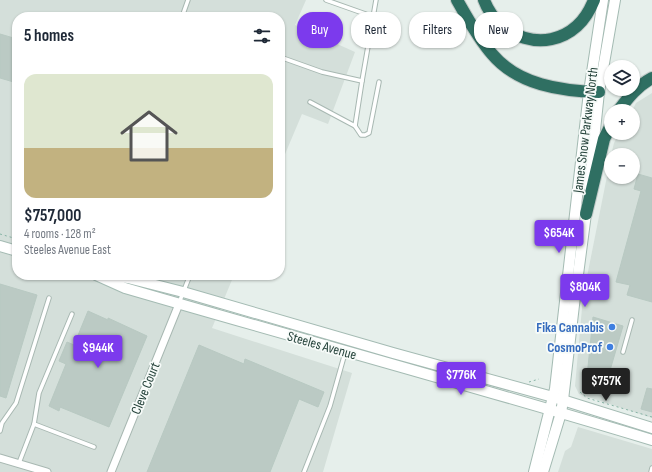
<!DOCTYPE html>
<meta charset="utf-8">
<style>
:root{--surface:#fff;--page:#f2f2f3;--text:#1f2937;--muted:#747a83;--line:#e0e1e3;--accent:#7c3aed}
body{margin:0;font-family:"Sofia Sans Condensed",sans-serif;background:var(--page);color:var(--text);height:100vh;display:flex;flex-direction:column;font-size:15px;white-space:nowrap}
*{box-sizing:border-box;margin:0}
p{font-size:13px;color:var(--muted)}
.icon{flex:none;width:22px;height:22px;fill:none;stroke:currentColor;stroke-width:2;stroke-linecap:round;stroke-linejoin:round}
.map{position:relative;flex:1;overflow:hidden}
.side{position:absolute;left:12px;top:12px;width:273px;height:268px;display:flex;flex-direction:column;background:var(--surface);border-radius:16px;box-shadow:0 1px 3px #0004}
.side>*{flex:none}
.hud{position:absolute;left:297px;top:12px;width:295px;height:36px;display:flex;gap:8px}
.buttons{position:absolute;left:604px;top:60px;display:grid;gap:8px}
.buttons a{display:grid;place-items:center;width:36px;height:36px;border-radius:50%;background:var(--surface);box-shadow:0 1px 3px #0004;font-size:20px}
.price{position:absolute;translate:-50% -34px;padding:0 9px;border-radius:4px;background:var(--accent);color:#fff;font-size:13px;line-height:26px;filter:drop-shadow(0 1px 2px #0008)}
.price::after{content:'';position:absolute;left:50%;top:24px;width:12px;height:9px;margin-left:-6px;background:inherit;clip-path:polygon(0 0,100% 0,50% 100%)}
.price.current{background:#222;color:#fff}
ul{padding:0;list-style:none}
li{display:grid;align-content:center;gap:8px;height:212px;padding:0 12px}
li+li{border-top:1px solid var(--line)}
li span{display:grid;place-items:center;height:124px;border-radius:12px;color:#555}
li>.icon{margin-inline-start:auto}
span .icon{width:72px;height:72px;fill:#fffc;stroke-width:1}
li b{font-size:17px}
h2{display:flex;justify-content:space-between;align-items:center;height:48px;padding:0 12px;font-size:17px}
.tag{padding:0 14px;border-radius:16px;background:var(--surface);box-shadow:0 1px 3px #0004;font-size:14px;line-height:36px}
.tag.current{background:var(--accent);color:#fff}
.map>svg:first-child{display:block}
.built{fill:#d4dfda}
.building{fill:#bbcac4;stroke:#b8c9c2}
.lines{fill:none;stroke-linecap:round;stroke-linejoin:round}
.service-casing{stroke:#a8b8b2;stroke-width:5.5}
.minor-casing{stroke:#a8b8b2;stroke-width:9}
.secondary-casing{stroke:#a4bbb3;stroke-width:12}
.motorway-casing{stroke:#c2cac8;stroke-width:14}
.path{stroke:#86b3a5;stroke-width:1;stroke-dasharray:2 3;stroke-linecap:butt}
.service{stroke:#fff;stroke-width:3.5}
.minor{stroke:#fff;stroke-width:7}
.secondary{stroke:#fff;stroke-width:10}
.motorway{stroke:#2f6f62;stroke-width:12}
.shop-dot{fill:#3f7fe0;stroke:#f7fbf9;stroke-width:1.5}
.labels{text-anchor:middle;stroke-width:3.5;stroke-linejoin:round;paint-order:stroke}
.street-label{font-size:14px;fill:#24423a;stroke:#f7fbf9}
.shop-label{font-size:14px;font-weight:bold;fill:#366cbe;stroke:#f7fbf9;text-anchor:end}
</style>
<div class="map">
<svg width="652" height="472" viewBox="0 0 652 472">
<rect width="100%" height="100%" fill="#e6efeb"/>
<g class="built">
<polygon points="0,0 306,0 295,25 355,52 328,124 302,114 280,166 280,17 17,17 17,275 234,275 212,328 352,373 323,472 0,472"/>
<polygon points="652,93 652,418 579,394 575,386 583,297 611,156 611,177 633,177 633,155 611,155 614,143 619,133 633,133 633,111 632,111 636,103"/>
<polygon points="578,427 652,449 652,472 558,472 565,451 571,447"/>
</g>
<g class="building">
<polygon points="0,34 17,39 17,83 0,78"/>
<polygon points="638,174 652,178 652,302 627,295 630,285 616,282 641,191 634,189"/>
<polygon points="0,284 37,295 6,398 0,396"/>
<polygon points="88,311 108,320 108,318 147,336 109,427 60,407 59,411 49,406 66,364 59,361 67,342 74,345"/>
<polygon points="593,317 623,326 606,384 587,377"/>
<polygon points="199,345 244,364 245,359 324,392 318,407 299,399 270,472 147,472"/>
<polygon points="647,388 652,389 652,412 641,409"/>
</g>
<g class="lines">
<g class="service-casing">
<g id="service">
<polyline points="326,0 374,17"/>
<polyline points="182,17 188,0"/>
<polyline points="280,57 322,72 362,81 355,126 310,102"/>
<polyline points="362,81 376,0"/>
<polyline points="355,126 361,135 365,135 369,133 379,82"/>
<polyline points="179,303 190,275"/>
<polyline points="623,352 632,320"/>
<polyline points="34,424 39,393 72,314"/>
<polyline points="0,431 2,423 16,403 49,298"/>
<polyline points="19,463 34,424 94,447"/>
<polyline points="304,472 330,406 345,353"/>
<polyline points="651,472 652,468"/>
</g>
</g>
<g class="minor-casing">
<g id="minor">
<polyline points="0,458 47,472"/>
<polyline points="111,472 179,304"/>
</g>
</g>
<g class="secondary-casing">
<g id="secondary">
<polyline points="589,187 599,92 615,0"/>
<polyline points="0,246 17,251"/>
<path d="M96,275L125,288C300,339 477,387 652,440"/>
<polyline points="110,275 128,278 183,292 393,353 553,397 652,428"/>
<polyline points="534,472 555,389 589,92 603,0"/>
<polyline points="543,472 561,413 563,400 574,305 587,206"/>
</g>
</g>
<g class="motorway-casing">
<g id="motorway">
<path d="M457,0C468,19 478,38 492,54C518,85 561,91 599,92"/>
<path d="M484,0C498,38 546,54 577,26C586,18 590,10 594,0"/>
<path d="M618,111C628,98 637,86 652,78"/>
<polyline points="586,214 604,139 611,125"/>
</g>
</g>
<g class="path">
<polyline points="0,234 17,239"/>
<polyline points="529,382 539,379"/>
<polyline points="580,392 587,398 652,417"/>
</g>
<use href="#service" class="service"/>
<use href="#minor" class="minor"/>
<use href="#secondary" class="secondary"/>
<use href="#motorway" class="motorway"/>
</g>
<g class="shop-dot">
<circle cx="612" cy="327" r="4"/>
<circle cx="610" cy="347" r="4"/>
</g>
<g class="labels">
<g class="street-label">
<text transform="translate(585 130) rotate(-83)" y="5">James Snow Parkway North</text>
<text transform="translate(322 345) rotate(16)" y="5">Steeles Avenue</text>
<text transform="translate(145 388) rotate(-68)" y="5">Cleve Court</text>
</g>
<g class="shop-label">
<text x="604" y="332">Fika Cannabis</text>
<text x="602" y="352">CosmoProf</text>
</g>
</g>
</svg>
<div class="buttons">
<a><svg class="icon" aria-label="layers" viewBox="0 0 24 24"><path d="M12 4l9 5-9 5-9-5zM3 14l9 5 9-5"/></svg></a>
<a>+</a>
<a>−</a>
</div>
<b class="price" style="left:559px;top:254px">$654K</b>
<b class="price" style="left:585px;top:308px">$804K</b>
<b class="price" style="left:98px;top:369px">$944K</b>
<b class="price" style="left:461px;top:396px">$776K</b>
<b class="price current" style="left:606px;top:402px">$757K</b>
<div class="hud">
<a class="tag current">Buy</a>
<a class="tag">Rent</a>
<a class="tag">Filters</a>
<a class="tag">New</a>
</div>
<section class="side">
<h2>5 homes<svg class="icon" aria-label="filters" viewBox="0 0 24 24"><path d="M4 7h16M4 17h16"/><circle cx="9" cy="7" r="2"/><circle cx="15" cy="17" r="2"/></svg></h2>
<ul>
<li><span style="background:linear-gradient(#dfe7d0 60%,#c2b280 0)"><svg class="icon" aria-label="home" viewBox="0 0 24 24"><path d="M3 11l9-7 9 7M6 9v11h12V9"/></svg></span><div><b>$757,000</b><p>4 rooms · 128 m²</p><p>Steeles Avenue East</p></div></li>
</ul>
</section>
</div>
